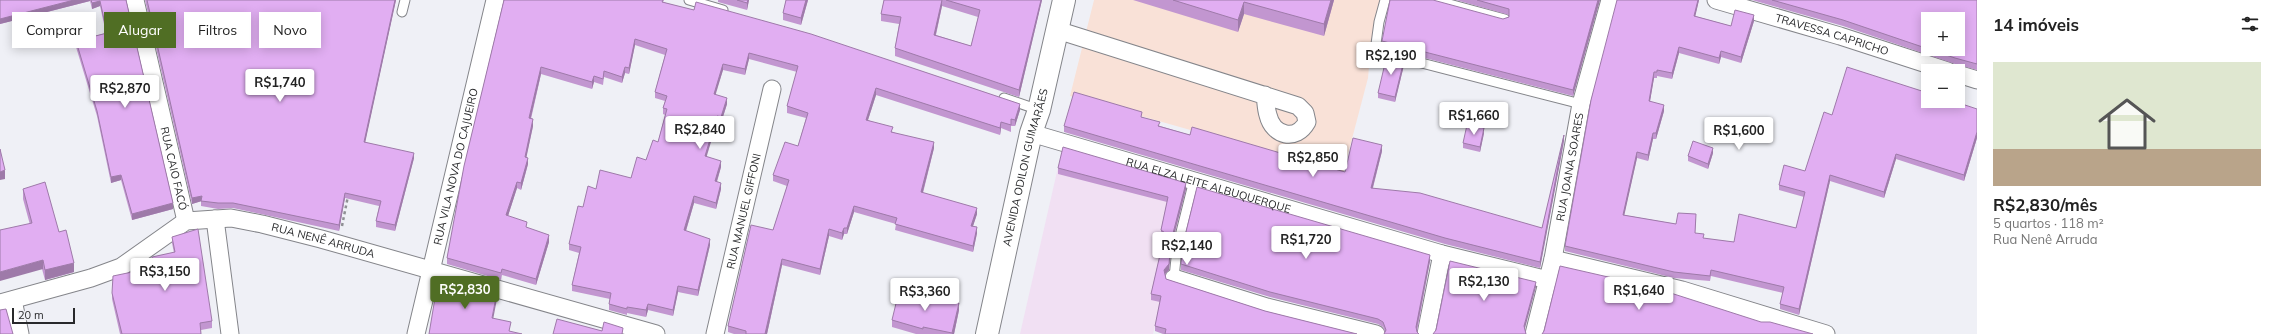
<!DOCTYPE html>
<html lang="pt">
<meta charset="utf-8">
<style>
:root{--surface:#fff;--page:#f6f6f6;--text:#222;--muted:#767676;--accent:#506e24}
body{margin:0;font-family:Mulish,sans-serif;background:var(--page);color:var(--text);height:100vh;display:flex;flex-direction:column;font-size:15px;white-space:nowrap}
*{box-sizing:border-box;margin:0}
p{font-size:13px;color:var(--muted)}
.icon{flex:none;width:22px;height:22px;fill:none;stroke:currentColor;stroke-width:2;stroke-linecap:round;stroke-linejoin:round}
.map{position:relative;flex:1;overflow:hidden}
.sheet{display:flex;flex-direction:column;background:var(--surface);width:300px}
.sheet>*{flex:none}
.banner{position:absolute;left:12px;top:12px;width:380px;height:36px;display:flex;gap:8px}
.buttons{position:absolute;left:1921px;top:12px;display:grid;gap:8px}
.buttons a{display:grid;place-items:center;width:44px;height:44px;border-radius:0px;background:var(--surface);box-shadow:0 2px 10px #0003;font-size:20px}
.scale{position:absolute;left:12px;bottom:10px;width:63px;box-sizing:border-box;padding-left:4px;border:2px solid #28292b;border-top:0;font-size:11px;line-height:14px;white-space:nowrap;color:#28292b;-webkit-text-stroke:3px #eff0f6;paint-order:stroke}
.price{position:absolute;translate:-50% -34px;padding:0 9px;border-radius:4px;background:#fff;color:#222;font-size:13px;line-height:26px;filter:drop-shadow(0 1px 2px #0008)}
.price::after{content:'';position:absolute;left:50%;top:24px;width:12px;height:9px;margin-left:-6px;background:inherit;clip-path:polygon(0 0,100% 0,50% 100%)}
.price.on{background:var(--accent);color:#fff}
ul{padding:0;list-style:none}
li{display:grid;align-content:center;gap:8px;height:212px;padding:0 16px}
li span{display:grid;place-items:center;height:124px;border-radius:0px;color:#555}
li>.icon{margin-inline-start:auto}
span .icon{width:72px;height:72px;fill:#fffc;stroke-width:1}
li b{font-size:17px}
h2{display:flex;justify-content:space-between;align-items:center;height:48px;padding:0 16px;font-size:17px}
.chip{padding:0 14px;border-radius:0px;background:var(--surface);box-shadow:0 2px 10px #0003;font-size:14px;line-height:36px}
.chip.on{background:var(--accent);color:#fff}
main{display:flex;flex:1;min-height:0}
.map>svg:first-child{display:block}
.industrial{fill:#f1e0f3}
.education{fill:#f9e1d7}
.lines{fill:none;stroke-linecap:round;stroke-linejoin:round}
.service-casing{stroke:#84858a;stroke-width:11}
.minor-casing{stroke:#84858a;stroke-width:19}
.tertiary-casing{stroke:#84858a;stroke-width:24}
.path{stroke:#8f9094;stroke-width:2.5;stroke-dasharray:3 3;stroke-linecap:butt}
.service{stroke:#fff;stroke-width:9}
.minor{stroke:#fff;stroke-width:17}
.tertiary{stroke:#fff;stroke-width:22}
.wall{fill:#c296d0;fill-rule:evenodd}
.shaded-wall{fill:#9e7aa9}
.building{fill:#e1aef2;stroke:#9e7aa9;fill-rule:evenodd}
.labels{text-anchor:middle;stroke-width:4;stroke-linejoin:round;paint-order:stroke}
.street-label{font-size:11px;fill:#28292b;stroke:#eff0f6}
</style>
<main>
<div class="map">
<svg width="1977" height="334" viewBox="0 0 1977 334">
<rect width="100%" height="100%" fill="#eff0f6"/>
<polygon class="industrial" points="1061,154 1190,185 1153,334 1020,334"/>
<polygon class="education" points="1094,0 1383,0 1370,55 1368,78 1343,173 1070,96"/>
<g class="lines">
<g class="service-casing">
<g id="service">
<polyline points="689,0 723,10"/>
<polyline points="1385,0 1379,22 1375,51 1581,104"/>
<polyline points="1434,0 1505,19"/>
<polyline points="402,12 405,0"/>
<polyline points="1004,98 1039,110"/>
<polyline points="1174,278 1177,248 1194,180"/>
</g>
</g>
<g class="minor-casing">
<g id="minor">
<path id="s1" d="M135,0L186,221"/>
<path id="s2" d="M1716,0L1840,36L1948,71"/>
<path d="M1057,30L1298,106L1305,113L1307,122C1296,142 1273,136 1268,115C1266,109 1266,102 1265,95"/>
<polyline points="1958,74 1977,80"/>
<path id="s3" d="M1031,133L1442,254L1548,280"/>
<polyline points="215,219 230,334"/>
<polyline points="1553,259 1682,290 1826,334"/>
<polyline points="1174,278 1267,307 1376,334"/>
<polyline points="13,300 20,334"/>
<path id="s4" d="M0,303L91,278L121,267L186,221L231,218L262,224L321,239L656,334"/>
<path id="s5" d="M416,334L495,0"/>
<path id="s6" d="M715,334L772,89"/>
<polyline points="1426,334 1442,254"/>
<path id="s7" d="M1534,334L1553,259L1581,104L1610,0"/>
</g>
</g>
<g class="tertiary-casing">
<g id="tertiary">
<path id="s8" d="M987,334L1031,133L1039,110L1064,0"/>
</g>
</g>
<polyline class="path" points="342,226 348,196"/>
<use href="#service" class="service"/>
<use href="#minor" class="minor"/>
<use href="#tertiary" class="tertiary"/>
</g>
<g class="wall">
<polygon points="0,0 126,0 173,209 132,220 121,180 111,183 97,116 76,47 76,41 106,33 100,6 92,9 90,1 0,24"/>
<polygon points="145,0 396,0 365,142 414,158 395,231 376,227 376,221 379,206 345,198 339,231 233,208 218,209 201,206 201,201 192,204"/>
<polygon points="504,0 664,0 663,2 1020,110 1015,126 1011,126 1011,132 1001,128 1000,135 876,95 868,120 893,132 934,148 923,193 977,214 973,226 977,233 973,252 895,230 896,224 854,212 847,234 844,234 842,240 829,236 820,275 782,265 767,334 734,334 728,332 728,326 773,230 787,186 773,181 773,175 798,146 806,118 787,113 787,106 797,72 749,59 745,75 723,70 715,94 727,104 721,123 717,122 706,156 721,167 717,182 721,189 716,209 694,203 686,231 710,245 698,296 678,292 673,316 648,310 646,317 627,313 627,315 609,310 609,304 610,299 572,291 572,285 579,253 569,250 569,244 583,207 596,189 631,178 646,160 658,142 665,115 663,114 663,108 665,101 655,98 655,92 665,55 635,45 629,74 625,73 622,83 604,77 603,85 594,82 592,89 541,74 531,119 533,126 526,158 528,164 521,190 517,188 508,216 549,242 536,285 502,275 501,280 447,264 447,258"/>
<polygon points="718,0 749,0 747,10 718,2"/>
<polygon points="786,0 808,0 801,25 783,20 783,13"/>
<path d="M884,0H1042L1019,97L895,56V48L899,24L881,21V14ZM942,6L978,17L971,46L936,35Z"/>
<polygon points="1133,0 1334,0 1324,36 1244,14 1238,32"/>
<polygon points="1456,0 1600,0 1573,96 1382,47 1382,41 1503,19 1509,17 1509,15"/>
<polygon points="1617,0 1699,0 1695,16 1731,26 1754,21 1741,63 1721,57 1719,64 1679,53 1672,79 1657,76 1657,78 1654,78 1650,101 1664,111 1656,139 1653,139 1648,161 1637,158 1624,215 1676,224 1696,219 1695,233 1704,239 1734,242 1796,228 1804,197 1779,190 1779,185 1805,171 1832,115 1977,109 1977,138 1964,181 1896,159 1884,198 1830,181 1799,315 1780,309 1780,304 1783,293 1711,276 1710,281 1674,278 1565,251 1565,246"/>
<polygon points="1752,0 1977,0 1977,70 1955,64 1843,26"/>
<polygon points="1404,65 1395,102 1378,98 1378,93"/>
<polygon points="1142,117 1160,126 1190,135 1345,172 1382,151 1373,188 1542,228 1564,141 1540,268 1445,244 1064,132 1064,126"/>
<polygon points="1484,133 1480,152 1463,148 1463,143"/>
<polygon points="1713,153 1708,169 1688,161 1688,156"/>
<polygon points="1058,168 1186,189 1171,247 1169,270 1165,274 1166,279 1265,311 1357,334 1163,334 1155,331 1155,326 1160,302 1151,300 1151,294 1164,237 1161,235 1161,230 1167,202 1058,174"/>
<polygon points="23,189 59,232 74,272 45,280 23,199"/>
<polygon points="172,237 212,321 212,328 201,330 201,334 120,334 112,299 112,293 137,271 137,268 152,264 152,257 174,253 172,243"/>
<polygon points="1430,261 1417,332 1385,332 1383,327 1378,324 1270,297 1181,270 1181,264"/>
<polygon points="939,301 959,310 954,334 916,334 892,327 892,320"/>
</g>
<g class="shaded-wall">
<polygon points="74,0 90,0 90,1 0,24 0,19"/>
<polygon points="395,0 396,0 364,148 364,142"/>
<polygon points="748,0 749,0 747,10 747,3"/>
<polygon points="806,0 808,0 801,25 801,18"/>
<polygon points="942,0 942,6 934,42 934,35"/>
<polygon points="1041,0 1042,0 1019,97 1019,90"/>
<polygon points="1331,0 1334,0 1324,36 1324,24"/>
<polygon points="1598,0 1600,0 1573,96 1573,90"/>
<polygon points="1698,0 1699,0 1694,22 1694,16"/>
<polygon points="100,1 100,6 92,9 92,3"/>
<polygon points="1244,2 1244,14 1238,32 1238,20"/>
<polygon points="1754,15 1754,21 1741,63 1741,57"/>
<polygon points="635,39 635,45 629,74 629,68"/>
<polygon points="1679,47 1679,53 1672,79 1672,73"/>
<polygon points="1721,51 1721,57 1719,64 1719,58"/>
<polygon points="749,53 749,59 745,75 745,69"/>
<polygon points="1404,60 1404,65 1395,102 1395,97"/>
<polygon points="723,64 723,70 714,100 714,94"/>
<polygon points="541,67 541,74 529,125 529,118"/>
<polygon points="625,67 625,73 622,83 622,77"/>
<polygon points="1654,72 1654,78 1649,107 1649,101"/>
<polygon points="594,76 594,82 592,89 592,82"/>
<polygon points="876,88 876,95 866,126 866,120"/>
<polygon points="727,98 727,104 721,123 721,117"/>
<polygon points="1020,104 1020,110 1015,126 1015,120"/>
<polygon points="1664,105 1664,111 1656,139 1656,133"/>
<polygon points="717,116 717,122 705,162 705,156"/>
<polygon points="533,119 533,126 525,164 525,157"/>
<polygon points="1001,122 1001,128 1000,135 1000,128"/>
<polygon points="1484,128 1484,133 1480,152 1480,147"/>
<polygon points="1977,132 1977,138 1964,181 1964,175"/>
<polygon points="1653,133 1653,139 1648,161 1648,155"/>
<polygon points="1564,135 1564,141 1540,268 1540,262"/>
<polygon points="934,142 934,148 921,199 921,192"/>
<polygon points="1382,145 1382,151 1371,194 1371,188"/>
<polygon points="1713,148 1713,153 1708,169 1708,164"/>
<polygon points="1637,152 1637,158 1623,221 1623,215"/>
<polygon points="414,153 414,158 395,231 395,225"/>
<polygon points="1896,154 1896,159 1884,198 1884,192"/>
<polygon points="528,158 528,164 521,190 521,183"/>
<polygon points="721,161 721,167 715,187 715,181"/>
<polygon points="5,170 5,179 0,180 0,172"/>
<polygon points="121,175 121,180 111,183 111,177"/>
<polygon points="1830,175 1830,181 1799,315 1799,309"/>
<polygon points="517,182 517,188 506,222 506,215"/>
<polygon points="721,183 721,189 716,209 716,203"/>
<polygon points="1186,183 1186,189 1171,247 1169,270 1164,275 1164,270"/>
<polygon points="345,193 345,198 339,231 339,225"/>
<polygon points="202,196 202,201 192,204 192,198"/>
<polygon points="694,196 694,203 684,237 684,230"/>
<polygon points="173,203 173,209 132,220 132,214"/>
<polygon points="854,206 854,212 847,234 847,228"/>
<polygon points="977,208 977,214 971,232 971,226"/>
<polygon points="977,227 977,233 973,252 973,246"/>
<polygon points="844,228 844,234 842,240 842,233"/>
<polygon points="829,229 829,236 820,275 820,269"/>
<polygon points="549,235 549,242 536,285 536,279"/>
<polygon points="710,239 710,245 698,296 698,290"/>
<polygon points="1430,255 1430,261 1416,332 1416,327"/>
<polygon points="782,259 782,265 767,334 765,334"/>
<polygon points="43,260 43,269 0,281 0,272"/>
<polygon points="74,263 74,272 45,280 45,270"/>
<polygon points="1536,282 1536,287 1524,332 1524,326"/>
<polygon points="678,286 678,292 673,316 673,310"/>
<polygon points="497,292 497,299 492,325 492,318"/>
<polygon points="959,303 959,310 954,334 952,334"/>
<polygon points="648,304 648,310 646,317 646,310"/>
</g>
<g class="building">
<polygon points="0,0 74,0 0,19"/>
<polygon points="91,0 126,0 173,203 132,214 121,175 111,177 97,111 76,41 107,33 100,1 92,3"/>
<polygon points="147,0 395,0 364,142 414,153 395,225 376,221 381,201 345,193 339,225 233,203 218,203 201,201 202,196 192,198"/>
<polygon points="504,0 663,0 662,2 694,10 696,2 811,34 1020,104 1015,120 1011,119 1011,125 1001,122 1000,128 876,88 866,120 893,127 891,132 934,142 921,192 977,208 971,226 977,227 973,246 895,224 897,218 854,206 847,228 844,228 842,233 829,229 820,269 782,259 765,334 746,334 746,331 728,326 751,225 773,230 789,180 773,175 785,142 798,146 808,113 787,106 798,66 749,53 745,69 723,64 714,94 727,98 721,117 717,116 705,156 721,161 715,181 721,183 716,203 694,196 684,230 710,239 698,290 678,286 673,310 648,304 646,310 627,307 627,309 609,304 611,293 572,285 581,247 569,244 578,206 583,207 588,186 596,189 600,170 631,178 637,157 646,160 653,140 658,142 667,109 663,108 667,96 655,92 667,49 635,39 629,68 625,67 622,77 604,71 603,79 594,76 592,82 541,67 529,118 533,119 525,157 528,158 521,183 517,182 506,215 527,222 526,227 549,235 536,279 502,269 501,273 447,258 464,166"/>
<polygon points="737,0 748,0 747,3"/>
<polygon points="786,0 806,0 801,18 783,13"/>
<polygon points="884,0 942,0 934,35 971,46 980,10 946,0 1041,0 1019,90 895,48 901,17 881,14"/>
<polygon points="1173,0 1331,0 1324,24 1244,2 1238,20"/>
<polygon points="1390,0 1433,0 1503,19 1509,17 1509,9 1477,0 1598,0 1573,90 1382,41"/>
<polygon points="1617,0 1698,0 1694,16 1731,26 1735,10 1754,15 1741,57 1721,51 1719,58 1679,47 1672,73 1657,70 1657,72 1654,72 1649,101 1664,105 1656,133 1653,133 1648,155 1637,152 1623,215 1676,224 1678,213 1696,214 1695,233 1704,234 1703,238 1734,242 1739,214 1796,228 1805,192 1779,185 1784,165 1805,171 1824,112 1832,115 1847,67 1928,93 1928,101 1953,101 1977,109 1977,132 1964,175 1896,154 1884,192 1830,175 1799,309 1780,304 1784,287 1711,270 1710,276 1674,272 1565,246 1591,100"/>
<path d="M1772,0H1977V64L1955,58L1843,20ZM1928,19H1958V49H1928Z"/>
<polygon points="1387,55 1404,60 1395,97 1378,93"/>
<polygon points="1074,92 1142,112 1141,117 1160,122 1158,126 1190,135 1192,127 1345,172 1353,138 1382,145 1371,188 1420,193 1542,228 1564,135 1540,262 1445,238 1064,126"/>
<polygon points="1467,125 1484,128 1480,147 1463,143"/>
<polygon points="1693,141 1713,148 1708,164 1688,156"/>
<polygon points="1063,147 1186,183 1171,241 1169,264 1164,270 1166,279 1265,311 1357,334 1165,334 1166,329 1155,326 1161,296 1151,294 1165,233 1161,230 1168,197 1058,168"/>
<polygon points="0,149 5,170 0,172"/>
<polygon points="45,182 59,232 66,230 74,263 45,270 43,260 0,272 0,230 32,223 23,189"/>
<polygon points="1197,187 1430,255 1416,327 1417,332 1419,334 1384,334 1386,330 1383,322 1378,319 1270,292 1181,264 1183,244"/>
<polygon points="198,229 212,321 200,323 201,334 122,334 112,293 113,276 137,271 137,268 153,264 152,257 175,252 172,237"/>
<polygon points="1450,261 1536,282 1524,326 1526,334 1433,334 1436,330"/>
<polygon points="1560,266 1652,287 1761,322 1770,322 1813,334 1542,334 1544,331"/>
<polygon points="444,277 497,292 492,318 511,322 509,331 522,334 429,334 438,280 443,281"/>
<polygon points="899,291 939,301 940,299 959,303 952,333 923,327 923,329 892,320"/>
<polygon points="6,309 13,334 0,334 0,310"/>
<polygon points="557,319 602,331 604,322 623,328 622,334 553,334"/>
</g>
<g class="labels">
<g class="street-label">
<text dy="4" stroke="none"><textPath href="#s2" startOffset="121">TRAVESSA CAPRICHO</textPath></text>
<text dy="4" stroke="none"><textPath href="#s7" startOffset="171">RUA JOANA SOARES</textPath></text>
<text dy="4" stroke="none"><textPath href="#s5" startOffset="172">RUA VILA NOVA DO CAJUEIRO</textPath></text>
<text dy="4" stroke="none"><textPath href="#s8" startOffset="171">AVENIDA ODILON GUIMARÃES</textPath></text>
<text dy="4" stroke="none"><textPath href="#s1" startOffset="173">RUA CAIO FACÓ</textPath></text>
<text dy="4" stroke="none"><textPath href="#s3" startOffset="185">RUA ELZA LEITE ALBUQUERQUE</textPath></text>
<text dy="4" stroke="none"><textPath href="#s6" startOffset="126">RUA MANUEL GIFFONI</textPath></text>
<text dy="4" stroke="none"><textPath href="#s4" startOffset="346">RUA NENÊ ARRUDA</textPath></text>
</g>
</g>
</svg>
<div class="buttons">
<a>+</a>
<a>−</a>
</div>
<div class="scale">20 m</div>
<b class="price" style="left:1391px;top:76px">R$2,190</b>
<b class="price" style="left:280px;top:103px">R$1,740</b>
<b class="price" style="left:125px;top:109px">R$2,870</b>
<b class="price" style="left:1474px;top:136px">R$1,660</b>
<b class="price" style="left:700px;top:150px">R$2,840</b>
<b class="price" style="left:1739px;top:151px">R$1,600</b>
<b class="price" style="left:1313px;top:178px">R$2,850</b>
<b class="price" style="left:1306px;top:260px">R$1,720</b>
<b class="price" style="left:1187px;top:266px">R$2,140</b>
<b class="price" style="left:165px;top:292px">R$3,150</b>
<b class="price" style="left:1484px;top:302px">R$2,130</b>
<b class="price on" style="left:465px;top:310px">R$2,830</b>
<b class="price" style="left:1639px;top:311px">R$1,640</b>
<b class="price" style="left:925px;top:312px">R$3,360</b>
<div class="banner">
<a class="chip">Comprar</a>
<a class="chip on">Alugar</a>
<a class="chip">Filtros</a>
<a class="chip">Novo</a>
</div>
</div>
<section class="sheet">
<h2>14 imóveis<svg class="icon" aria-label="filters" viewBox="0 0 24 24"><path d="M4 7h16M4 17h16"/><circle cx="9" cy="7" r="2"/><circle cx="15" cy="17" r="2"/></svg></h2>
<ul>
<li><span style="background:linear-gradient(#dfe7d0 70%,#b9a48a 0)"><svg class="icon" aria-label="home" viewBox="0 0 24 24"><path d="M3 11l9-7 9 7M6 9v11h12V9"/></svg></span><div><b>R$2,830/mês</b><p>5 quartos · 118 m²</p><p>Rua Nenê Arruda</p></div></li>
</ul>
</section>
</main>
